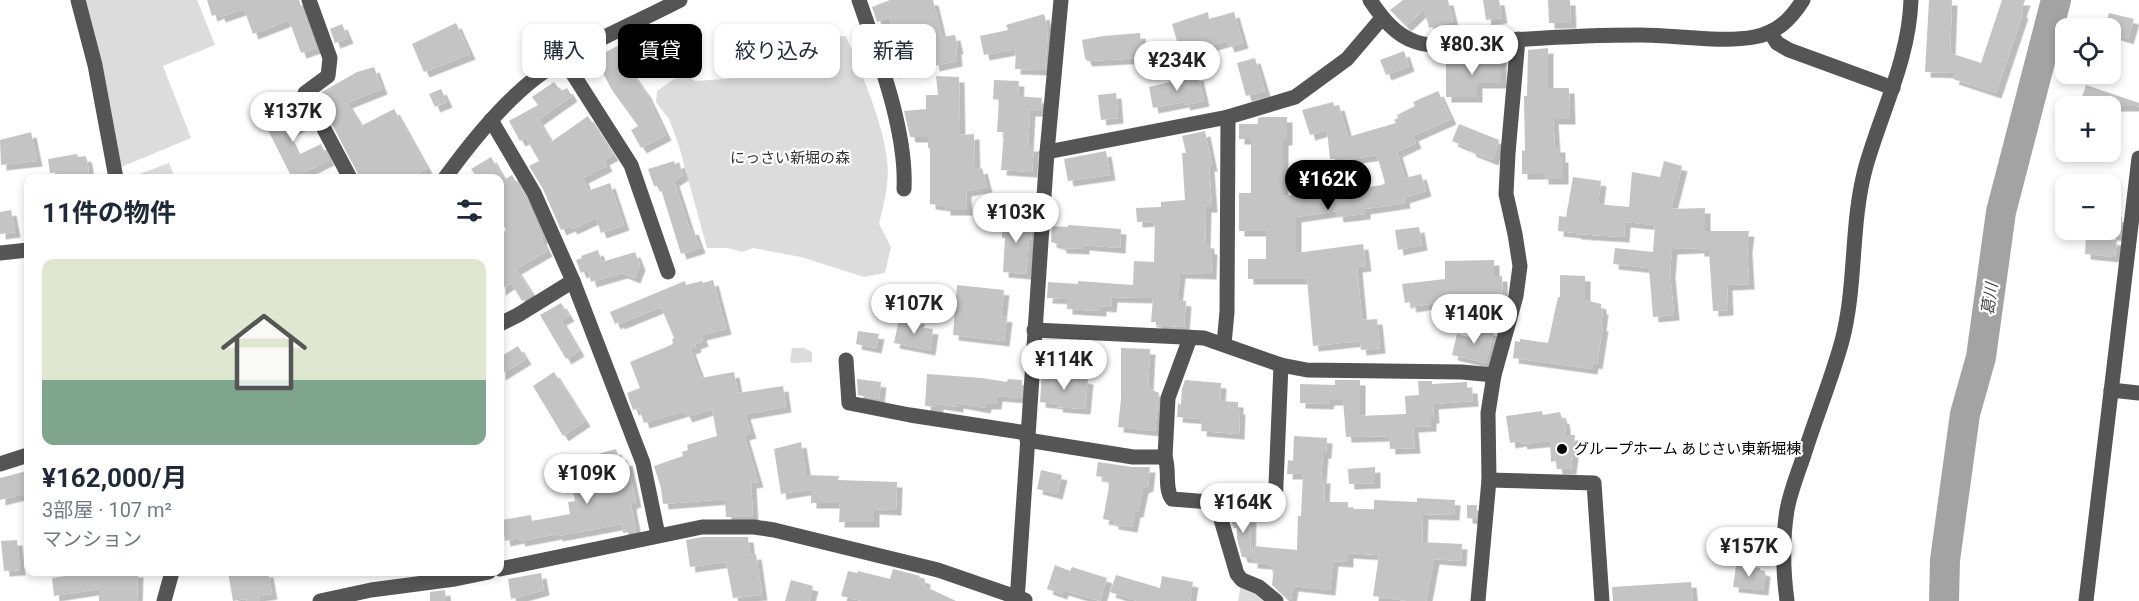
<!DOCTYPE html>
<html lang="ja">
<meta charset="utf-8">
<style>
:root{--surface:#fff;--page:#f6f6f7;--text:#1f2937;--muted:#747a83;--accent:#000}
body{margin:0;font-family:Roboto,"Noto Sans JP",sans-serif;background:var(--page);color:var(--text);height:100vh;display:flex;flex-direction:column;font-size:22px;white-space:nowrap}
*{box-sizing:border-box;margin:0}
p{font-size:20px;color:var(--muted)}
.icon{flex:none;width:33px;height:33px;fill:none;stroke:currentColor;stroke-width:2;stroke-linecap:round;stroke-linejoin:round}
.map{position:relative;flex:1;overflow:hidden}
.panel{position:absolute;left:24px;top:174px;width:480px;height:402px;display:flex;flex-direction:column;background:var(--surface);border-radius:12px;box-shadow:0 3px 9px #0003}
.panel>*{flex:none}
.banner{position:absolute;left:522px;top:24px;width:570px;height:54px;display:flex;gap:12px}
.buttons{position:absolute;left:2055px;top:18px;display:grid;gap:12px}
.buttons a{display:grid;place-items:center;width:66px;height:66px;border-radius:12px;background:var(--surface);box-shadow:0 3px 9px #0003;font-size:30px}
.price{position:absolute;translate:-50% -51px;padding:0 14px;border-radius:21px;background:#fff;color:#222;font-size:20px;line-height:39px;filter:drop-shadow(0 2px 3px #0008)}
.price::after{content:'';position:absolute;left:50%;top:36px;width:18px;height:14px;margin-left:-9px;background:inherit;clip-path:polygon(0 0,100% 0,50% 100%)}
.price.active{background:var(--accent);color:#fff}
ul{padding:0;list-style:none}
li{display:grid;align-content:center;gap:12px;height:318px;padding:0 18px}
li span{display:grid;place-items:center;height:186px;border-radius:12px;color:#555}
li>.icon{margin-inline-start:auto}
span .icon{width:108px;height:108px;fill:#fffc;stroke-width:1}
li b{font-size:26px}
h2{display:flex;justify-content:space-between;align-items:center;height:72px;padding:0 18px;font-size:26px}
.pill{padding:0 21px;border-radius:12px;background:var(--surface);box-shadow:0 3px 9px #0003;font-size:21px;line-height:54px}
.pill.active{background:var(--accent);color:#fff}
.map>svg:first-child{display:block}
.green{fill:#dcdcdc}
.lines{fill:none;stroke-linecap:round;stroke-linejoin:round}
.river{stroke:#a3a3a3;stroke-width:30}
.building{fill:#c4c4c4;filter:url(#shadow)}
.minor{stroke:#555;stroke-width:15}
.poi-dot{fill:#000;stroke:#fff;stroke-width:2}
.labels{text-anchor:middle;stroke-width:4.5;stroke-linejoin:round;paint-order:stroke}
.park-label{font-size:15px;fill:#333;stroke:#fff}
.poi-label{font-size:15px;fill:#000;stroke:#fff;text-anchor:start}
.water-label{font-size:16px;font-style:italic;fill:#444;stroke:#fff}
</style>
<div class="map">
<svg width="2139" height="601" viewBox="0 0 2139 601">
<defs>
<filter id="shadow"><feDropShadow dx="5.5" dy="5.5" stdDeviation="0" flood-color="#0004"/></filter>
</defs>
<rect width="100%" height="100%" fill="#fff"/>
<g class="green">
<polygon points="82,0 197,0 215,45 163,66 191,138 121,167"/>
<path d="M846,36C861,73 883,121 887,160C890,181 884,203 879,224L891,247L885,273L864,277L801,257L753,248L742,252L728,248H707L679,146L669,119L656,102L657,91L674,79L686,75L695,81L739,78L814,39Z"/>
<polygon points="169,163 175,178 135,178 134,176"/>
<polygon points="792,348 804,348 812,352 812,362 792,363 790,361"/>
<polygon points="1241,584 1267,601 1238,601"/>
</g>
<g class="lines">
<polyline class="river" points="1944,601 1945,560 1965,414 1981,357 2001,212 2056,0"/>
</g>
<g class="building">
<polygon points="207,0 299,0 316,48 301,53 289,20 253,34 244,9 220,17 219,13 212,16"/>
<polygon points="890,0 933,0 942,37 955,35 958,49 956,49 957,61 934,66 933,58 894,73 888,55 902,49 889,17 877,22 872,7"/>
<polygon points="1403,0 1448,0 1453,21 1429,28 1424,9 1406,26 1390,10"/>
<polygon points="1483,0 1499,0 1502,18 1486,20"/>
<polygon points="1548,0 1570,0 1571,23 1549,23"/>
<polygon points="1929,0 1952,0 1950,53 1981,63 2002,0 2025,0 2021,12 2023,13 1996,93 1953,79 1956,73 1925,72"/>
<polygon points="1208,12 1209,19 1234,12 1243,43 1229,47 1227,41 1205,47 1205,45 1199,46 1197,42 1179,48 1172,24"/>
<polygon points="2109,13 2134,19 2128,39 2110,33 2110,28 2104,28"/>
<polygon points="1044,14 1048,29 1045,70 1015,69 1016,49 984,55 980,36 1008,30 1006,25"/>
<polygon points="456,23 470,54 424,72 412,44"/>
<polygon points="342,24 348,38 335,43 330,29"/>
<polygon points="1140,33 1142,58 1087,61 1085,58 1082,40 1103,36"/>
<polygon points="621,44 629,59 629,61 625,63 646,93 666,135 641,148 631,130 638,126 612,90 595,58"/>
<polygon points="1548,48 1548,88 1569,88 1570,119 1553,119 1555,147 1560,147 1560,157 1563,157 1563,179 1543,179 1543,174 1522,174 1522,150 1525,151 1524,96 1527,96 1528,50"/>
<polygon points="1404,51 1409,66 1386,75 1380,60"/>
<polygon points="1481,56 1501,57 1501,83 1477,83 1477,97 1446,97 1446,63 1481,62"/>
<polygon points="1255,58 1265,91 1246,96 1237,63"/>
<polygon points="374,67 382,89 347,103 361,126 394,109 427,168 408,178 360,178 321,103 326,101 322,92 357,72"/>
<polygon points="1198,75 1204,101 1185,105 1184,102 1153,108 1149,87"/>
<polygon points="936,76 959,77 960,135 974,134 975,170 982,168 987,187 966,191 967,210 945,210 945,206 930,204 930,148 928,148 928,137 910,137 904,111 926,109 926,95 938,95"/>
<polygon points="994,80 1019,81 1018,96 1042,98 1041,111 1030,111 1028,146 1034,146 1032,172 1001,170 1004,132 997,132 999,100 993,99"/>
<polygon points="554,82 561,91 567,88 572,96 538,120 551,142 588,116 613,155 604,160 607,166 583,178 588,191 610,183 624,225 601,233 596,218 572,229 570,226 561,230 543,189 529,166 539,161 526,138 520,141 509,121 538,105 532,97"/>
<polygon points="2086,85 2139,103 2139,106 2091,106 2080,103"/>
<polygon points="441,89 447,102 435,107 429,94"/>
<polygon points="1438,91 1451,119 1413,136 1416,143 1397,152 1405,178 1421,174 1426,191 1404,198 1405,203 1365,209 1365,214 1338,217 1337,211 1296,217 1296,253 1363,244 1366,266 1357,267 1362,320 1377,319 1380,348 1361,350 1360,341 1313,346 1307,279 1248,279 1248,259 1266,259 1266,231 1239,231 1239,193 1251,193 1251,139 1239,139 1239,124 1258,124 1258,118 1262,117 1287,117 1287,140 1283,140 1283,196 1326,191 1326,193 1382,185 1385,183 1377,155 1336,161 1335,159 1330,159 1327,130 1310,135 1302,110 1333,102 1334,106 1339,105 1348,137 1396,123 1394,120 1398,118 1397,115 1415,106 1413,102"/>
<polygon points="1116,93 1118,118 1101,120 1098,95"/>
<polygon points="294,105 303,124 287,133 298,155 321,144 329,160 292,178 263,120"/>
<polygon points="1459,124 1499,140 1493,160 1470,151 1471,149 1452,141"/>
<polygon points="1205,131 1212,166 1209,166 1212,207 1206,207 1205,243 1209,243 1209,249 1212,249 1211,274 1180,273 1177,300 1186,301 1184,327 1156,325 1156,322 1151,322 1153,298 1112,297 1111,307 1101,306 1101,311 1067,309 1067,299 1047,298 1048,282 1078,284 1078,281 1133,285 1134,261 1154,262 1155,221 1137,222 1136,208 1161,207 1161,202 1185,200 1182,153 1186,153 1182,136"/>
<polygon points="31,132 37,161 1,165 0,140"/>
<polygon points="1106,151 1110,175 1068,181 1064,159"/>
<polygon points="77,154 78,157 85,156 87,159 89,174 87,174 88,178 60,178 59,172 50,173 48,159"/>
<polygon points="491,157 503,178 477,178 471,169"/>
<polygon points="674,161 675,164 679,162 683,175 674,181 690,230 693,229 700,248 681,254 660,186 654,186 648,169"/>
<polygon points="1664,161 1682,166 1671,209 1705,208 1705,231 1749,231 1747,247 1749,284 1727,285 1728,310 1713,311 1709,251 1699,251 1699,248 1672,249 1670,272 1674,315 1653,317 1649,268 1613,264 1615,248 1653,252 1655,225 1625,222 1624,237 1576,234 1576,233 1558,231 1559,216 1566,217 1573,177 1601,181 1598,204 1629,207 1632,172 1660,177"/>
<polygon points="512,175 525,197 543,238 541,239 547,251 516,269 532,294 522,301 511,283 500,290 500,234 506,230 500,219 500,183"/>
<polygon points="11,210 15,232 0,234 0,212"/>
<polygon points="2110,216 2122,217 2120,236 2110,235"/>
<polygon points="1003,217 1032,220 1031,240 1029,240 1026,274 1003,272 1005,238 1002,238"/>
<polygon points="1068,225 1121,229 1120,248 1084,245 1084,249 1061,248 1061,245 1051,242 1052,226 1068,227"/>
<polygon points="1419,227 1422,245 1398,250 1395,230"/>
<polygon points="2086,237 2117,240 2115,257 2085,254"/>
<polygon points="598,250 602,262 635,252 640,265 635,278 622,273 591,282 588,270 581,273 576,260 582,258 581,256"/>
<polygon points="1494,260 1494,276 1502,276 1503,300 1493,300 1493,307 1454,306 1454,300 1411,307 1410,302 1405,303 1402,284 1445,279 1445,261"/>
<polygon points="1560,275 1585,276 1585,300 1601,304 1601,309 1603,309 1601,326 1603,326 1597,364 1593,363 1592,369 1513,358 1515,341 1520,342 1520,339 1548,343 1558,297 1560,297"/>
<polygon points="713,280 726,329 701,335 703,341 695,344 696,347 690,349 701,378 734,372 738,393 783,386 786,407 745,414 751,433 744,435 758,482 751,483 753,517 726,517 725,499 663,504 661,488 654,466 683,456 682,452 688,450 687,445 717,436 712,409 687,417 684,411 644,423 639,408 633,410 627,393 640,388 630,362 671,345 673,343 672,339 674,338 661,307 619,324 619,322 615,324 610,312 685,281 686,285 702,281 703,283"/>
<polygon points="957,285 1004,290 1001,316 1007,317 1004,341 953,335"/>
<polygon points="561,303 569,316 561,320 579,351 566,359 540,315"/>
<polygon points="899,319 925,324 924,328 933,329 930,350 894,343"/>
<polygon points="1473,326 1494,331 1486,363 1452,355 1457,334 1473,338"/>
<polygon points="858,331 879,334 876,348 856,344"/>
<polygon points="518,346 526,359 500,375 500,357"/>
<polygon points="1121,348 1150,349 1148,388 1159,393 1155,431 1118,427 1121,399"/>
<polygon points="554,372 585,421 563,436 533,386"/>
<polygon points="1042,373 1088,379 1085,409 1057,407 1058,404 1040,402"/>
<polygon points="927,374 982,378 1007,382 1008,379 1022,380 1021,398 997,396 996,404 986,404 985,408 958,403 958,407 938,404 938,407 925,406"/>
<polygon points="857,379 881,382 879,399 858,395"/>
<polygon points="1185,380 1221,383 1220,401 1238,402 1238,409 1240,409 1239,434 1201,431 1202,419 1177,417 1178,403 1181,405 1182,389"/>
<polygon points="1335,380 1360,380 1360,416 1406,414 1405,396 1419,395 1418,381 1432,381 1432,384 1467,382 1467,388 1472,388 1473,401 1433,404 1434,418 1431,418 1431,426 1413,427 1415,448 1390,449 1389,436 1346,437 1343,400 1329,400 1328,404 1300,403 1300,384 1335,385"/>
<polygon points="1542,411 1543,415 1560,412 1562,419 1564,418 1566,435 1575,435 1571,469 1557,469 1556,461 1551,462 1550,441 1522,444 1521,441 1510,443 1506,416"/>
<polygon points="1294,436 1327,438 1326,453 1323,453 1321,478 1325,478 1324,502 1348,502 1348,509 1374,509 1374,500 1417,502 1417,498 1455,500 1454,515 1423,514 1422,542 1462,544 1461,561 1434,559 1426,601 1407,601 1373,596 1379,555 1348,553 1348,562 1333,561 1330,590 1293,586 1291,599 1284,596 1272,585 1274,567 1267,567 1267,564 1252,563 1253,546 1297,550 1298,516 1301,516 1303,474 1287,474 1288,460 1293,461"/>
<polygon points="801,442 806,475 839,476 838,480 897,482 896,510 874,509 874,522 839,522 840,503 811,503 811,489 781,494 774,449"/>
<polygon points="616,449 620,462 627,460 636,502 632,503 631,505 636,531 623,533 622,524 557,536 557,534 520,541 519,538 505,541 502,520 531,515 532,521 570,514 568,502 575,501 573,491 580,489 579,484 597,480 591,456"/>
<polygon points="1098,462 1132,467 1150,467 1148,486 1143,488 1138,512 1135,512 1132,527 1113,524 1113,521 1103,519 1110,482 1103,481 1103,477 1096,476"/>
<polygon points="1375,467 1375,483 1349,484 1348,469"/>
<polygon points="1041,470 1062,475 1057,494 1037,489"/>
<polygon points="27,471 28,493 0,500 0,478"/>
<polygon points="1467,505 1477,505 1476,519 1467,518"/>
<polygon points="1232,516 1251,517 1250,558 1242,557 1237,539 1237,528 1234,528 1232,523"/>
<polygon points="703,537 748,537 750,555 756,554 762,595 733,598 726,562 690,567 686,540"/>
<polygon points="17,540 20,570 4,571 1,541"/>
<polygon points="1055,565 1070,571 1072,567 1107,578 1100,601 1063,590 1062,594 1047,589"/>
<polygon points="1736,565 1760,568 1760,570 1765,571 1763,590 1733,587"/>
<polygon points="893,569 920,576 919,577 925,579 924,586 956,601 862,601 841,596 848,571 858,573 858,571 890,579"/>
<polygon points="92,572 138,572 137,601 99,601 99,589 54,596 52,578"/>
<polygon points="228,572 268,572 272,594 259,596 260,601 247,601 246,599 233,601"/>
<polygon points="541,573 544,590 511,599 508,579"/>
<polygon points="1116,575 1160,588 1162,576 1193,582 1190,601 1137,601 1110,592"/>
<polygon points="791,580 813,586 809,601 785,601"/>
<polygon points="1691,582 1693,601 1613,601 1612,587"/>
<polygon points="445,590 446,601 430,601 430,592"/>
</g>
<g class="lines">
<g class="minor">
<polyline points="78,0 95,65 116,178"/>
<polyline points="309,0 330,58 328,76 305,93 350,178"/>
<path d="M859,0C878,55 907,131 904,189"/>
<path d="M1370,0C1382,18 1395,35 1416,42C1437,49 1463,43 1484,42C1536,38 1588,35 1640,35C1674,35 1722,43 1754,37C1777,33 1791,19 1803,0"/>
<polyline points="1770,32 1777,43 1789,50 1893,88"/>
<polyline points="564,60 631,165 668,272"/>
<polyline points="491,120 534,193 573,281 643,463 658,535"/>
<polyline points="1047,152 1228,117 1295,97 1347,59 1382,18"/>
<path d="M445,178C471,142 502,103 538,76C581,45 632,25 680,0"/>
<polyline points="0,253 28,250"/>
<polyline points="500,324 518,315 573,281"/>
<polyline points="1034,330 1204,338 1281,365 1307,370 1462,372 1494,375"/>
<polyline points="1224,344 1227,312 1228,117"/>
<polyline points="846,360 849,403 910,415 1027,433"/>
<polyline points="2111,390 2139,393"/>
<path d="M1027,440L1133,457H1165C1170,470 1164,488 1172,499L1210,502L1217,506L1237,574L1242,580L1259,587L1276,601"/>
<polyline points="1165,457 1168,398 1190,338"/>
<polyline points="0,464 28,455"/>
<polyline points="1489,480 1594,483 1602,601"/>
<polyline points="1217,506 1275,508 1281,365"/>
<polyline points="500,569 702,527 754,527 774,530 938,570 1025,600"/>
<polyline points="164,601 172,572"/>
<polyline points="320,601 371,590 455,579 489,572"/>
<polyline points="1017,601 1047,152 1061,0"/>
<polyline points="1478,601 1489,480 1488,413 1494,375 1516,296 1520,266 1515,234 1506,194 1508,153 1518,39"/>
<path d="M1787,601C1783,571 1782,541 1787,510C1790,493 1797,475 1803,458C1815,419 1831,381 1842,341C1857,284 1850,223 1866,166C1882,110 1909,59 1911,0"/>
<polyline points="2086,601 2139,158"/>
</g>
</g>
<circle class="poi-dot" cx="1562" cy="449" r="6"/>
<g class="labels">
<g class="park-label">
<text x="790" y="163">にっさい新堀の森</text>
</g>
<g class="poi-label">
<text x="1574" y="454">グループホーム あじさい東新堀棟</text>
</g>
<g class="water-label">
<text transform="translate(1989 299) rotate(-82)" y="6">葛川</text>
</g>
</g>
</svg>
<div class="buttons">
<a><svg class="icon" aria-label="locate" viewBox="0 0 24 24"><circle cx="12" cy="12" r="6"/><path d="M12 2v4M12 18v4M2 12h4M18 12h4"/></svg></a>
<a>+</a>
<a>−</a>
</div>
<b class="price" style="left:1472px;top:76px">¥80.3K</b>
<b class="price" style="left:1177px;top:92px">¥234K</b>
<b class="price" style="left:293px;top:143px">¥137K</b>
<b class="price active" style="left:1328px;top:211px">¥162K</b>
<b class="price" style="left:1016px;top:244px">¥103K</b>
<b class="price" style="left:914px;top:335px">¥107K</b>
<b class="price" style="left:1474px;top:345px">¥140K</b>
<b class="price" style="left:1064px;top:391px">¥114K</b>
<b class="price" style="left:587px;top:505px">¥109K</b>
<b class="price" style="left:1243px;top:534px">¥164K</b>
<b class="price" style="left:1749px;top:578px">¥157K</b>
<div class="banner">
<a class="pill">購入</a>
<a class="pill active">賃貸</a>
<a class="pill">絞り込み</a>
<a class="pill">新着</a>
</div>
<section class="panel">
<h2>11件の物件<svg class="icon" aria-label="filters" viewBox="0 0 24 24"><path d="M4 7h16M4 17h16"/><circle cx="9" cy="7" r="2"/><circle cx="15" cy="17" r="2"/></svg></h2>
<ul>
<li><span style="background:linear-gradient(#dfe7d0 65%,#7fa58c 0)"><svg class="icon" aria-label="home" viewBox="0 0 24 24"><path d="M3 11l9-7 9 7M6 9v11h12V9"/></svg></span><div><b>¥162,000/月</b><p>3部屋 · 107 m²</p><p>マンション</p></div></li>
</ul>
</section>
</div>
